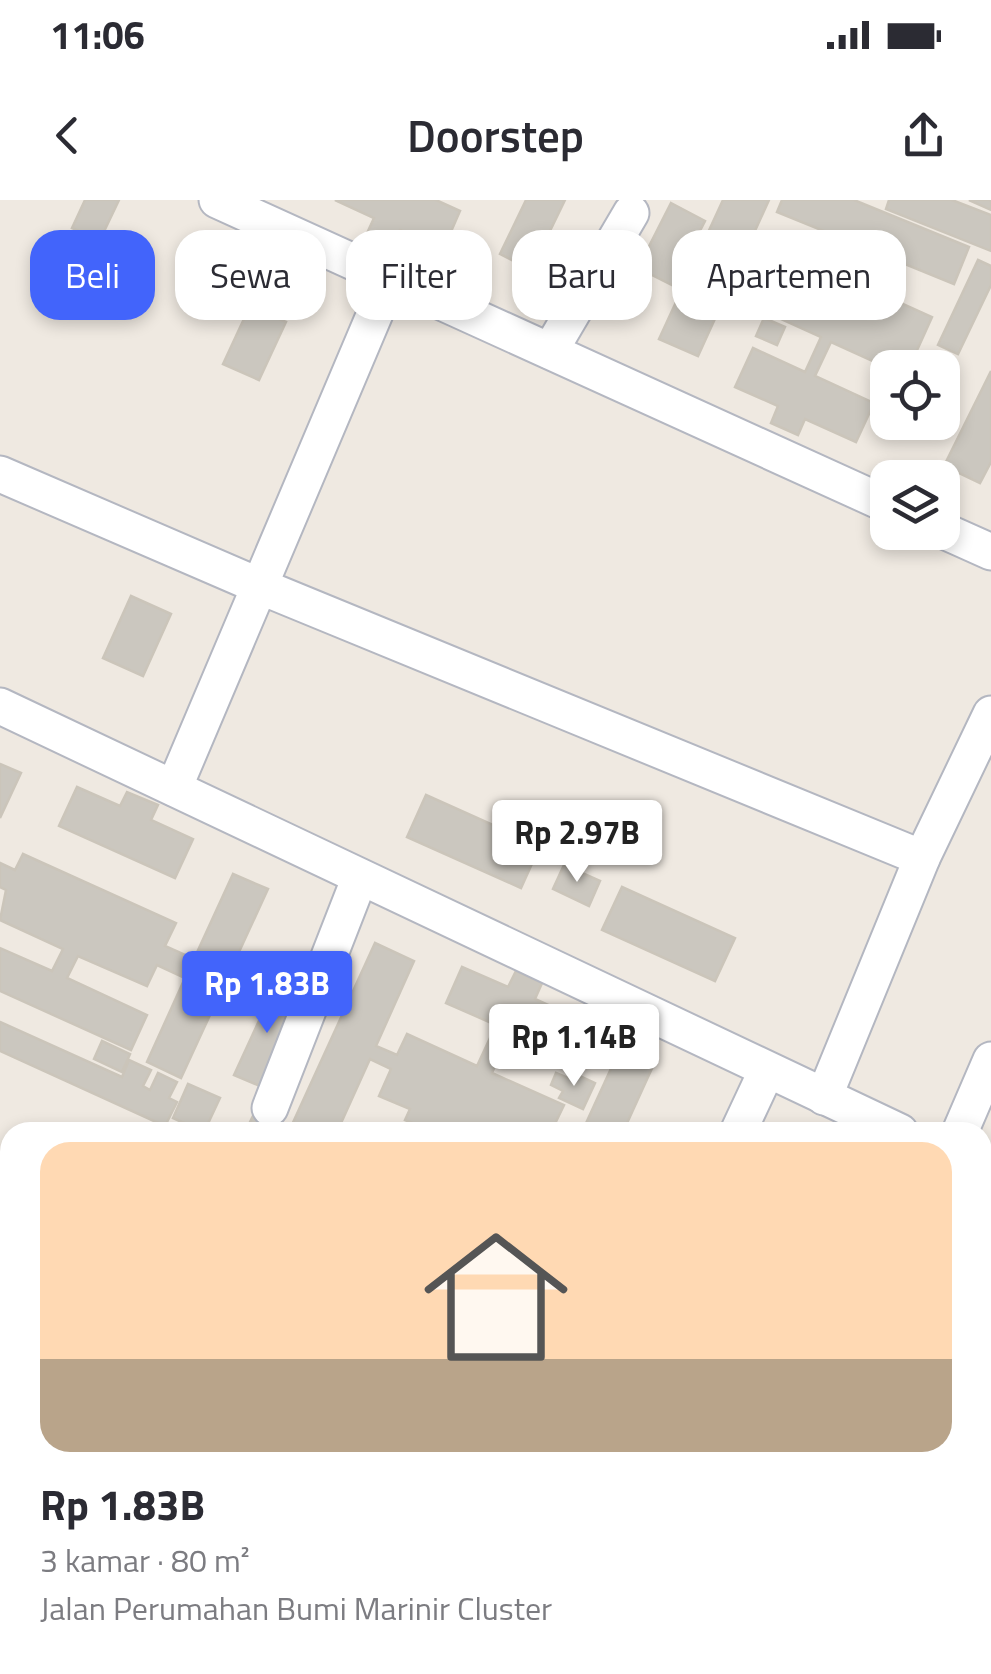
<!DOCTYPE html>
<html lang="id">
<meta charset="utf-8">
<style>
:root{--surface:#fff;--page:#f7f7f7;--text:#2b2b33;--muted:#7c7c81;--accent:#4264fb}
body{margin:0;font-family:"Titillium Web",sans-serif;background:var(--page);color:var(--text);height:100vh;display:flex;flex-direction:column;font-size:38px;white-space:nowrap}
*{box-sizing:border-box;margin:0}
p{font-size:32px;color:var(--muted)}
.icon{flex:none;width:55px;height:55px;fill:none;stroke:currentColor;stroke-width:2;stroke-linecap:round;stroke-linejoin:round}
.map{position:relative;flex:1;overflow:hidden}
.side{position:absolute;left:0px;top:922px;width:992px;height:552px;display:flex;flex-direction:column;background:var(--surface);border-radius:30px 30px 0 0;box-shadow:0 5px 15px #0003}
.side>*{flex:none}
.guide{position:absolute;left:30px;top:30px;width:932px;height:90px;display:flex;gap:20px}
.tools{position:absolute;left:870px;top:150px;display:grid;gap:20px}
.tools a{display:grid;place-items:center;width:90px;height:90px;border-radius:20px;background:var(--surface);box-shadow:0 5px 15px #0003;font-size:50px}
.price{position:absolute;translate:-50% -85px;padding:0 22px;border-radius:10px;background:#fff;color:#222;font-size:32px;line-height:65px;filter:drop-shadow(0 2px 5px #0008)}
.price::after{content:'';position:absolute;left:50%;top:60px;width:30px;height:22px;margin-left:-15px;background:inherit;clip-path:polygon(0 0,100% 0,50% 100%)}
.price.selected{background:var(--accent);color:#fff}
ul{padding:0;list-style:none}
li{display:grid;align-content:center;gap:20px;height:530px;padding:0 40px}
li span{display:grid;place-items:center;height:310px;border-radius:30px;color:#555}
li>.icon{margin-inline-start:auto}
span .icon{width:180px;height:180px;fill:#fffc;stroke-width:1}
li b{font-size:42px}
.chip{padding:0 35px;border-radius:30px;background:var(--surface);box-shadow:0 5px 15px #0003;font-size:35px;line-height:90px}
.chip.selected{background:var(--accent);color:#fff}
.status{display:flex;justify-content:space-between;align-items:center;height:70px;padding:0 50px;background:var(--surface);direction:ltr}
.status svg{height:28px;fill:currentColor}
header{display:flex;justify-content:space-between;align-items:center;height:130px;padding:0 40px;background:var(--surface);font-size:45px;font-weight:600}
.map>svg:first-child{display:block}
.green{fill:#b6e59e}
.building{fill:#cbc7bf;stroke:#cbc5ba;stroke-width:2.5}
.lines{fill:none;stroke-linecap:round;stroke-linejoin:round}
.minor-casing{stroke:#b4b7c1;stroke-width:39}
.minor{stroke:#fff;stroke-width:35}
</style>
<div class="status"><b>11:06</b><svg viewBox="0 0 49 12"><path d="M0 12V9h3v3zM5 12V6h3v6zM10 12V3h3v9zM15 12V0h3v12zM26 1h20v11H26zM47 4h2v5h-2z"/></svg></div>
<header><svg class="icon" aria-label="back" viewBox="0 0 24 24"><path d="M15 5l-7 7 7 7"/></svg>Doorstep<svg class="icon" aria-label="share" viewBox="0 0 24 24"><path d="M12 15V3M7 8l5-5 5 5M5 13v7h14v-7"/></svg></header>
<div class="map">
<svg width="991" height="1474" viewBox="0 0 991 1474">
<rect width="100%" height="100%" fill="#efe9e1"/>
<polygon class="green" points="991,1353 991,1474 971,1465 982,1465 983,1378"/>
<g class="building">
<polygon points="85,0 119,0 100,40 72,28"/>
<polygon points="335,0 436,0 460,11 443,50 400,30 388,54 363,42 374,18"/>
<polygon points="526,0 565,0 531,70 500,54"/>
<polygon points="723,0 769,0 698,156 659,139"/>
<polygon points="782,0 854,0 969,47 954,84 777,12"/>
<polygon points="889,0 952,0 991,15 991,51 886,9"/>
<polygon points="969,0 991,0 991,10"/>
<polygon points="671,3 705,21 672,85 638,68"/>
<polygon points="777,47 932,117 909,168 888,168 831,142 815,176 874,203 856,242 805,219 798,235 771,223 778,206 735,187 753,148 805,172 821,137 750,105"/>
<polygon points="978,60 991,66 991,85 958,154 938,145"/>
<polygon points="250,106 286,122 259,180 223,164"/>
<polygon points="764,118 785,127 777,145 756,136"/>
<polygon points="991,171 991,262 980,283 944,266"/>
<polygon points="131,396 171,414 143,476 103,458"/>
<polygon points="0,564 21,573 0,618"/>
<polygon points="77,587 120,606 127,592 158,605 151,620 193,639 175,678 59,626"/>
<polygon points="426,595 540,646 521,688 407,637"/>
<polygon points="23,654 176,723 165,746 194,759 233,674 268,689 181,878 147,862 185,778 157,765 147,786 78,756 67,778 147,815 131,850 0,791 0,748 52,771 63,749 0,720 6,690 0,687 0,663 15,670"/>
<polygon points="564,665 600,681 589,706 553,689"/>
<polygon points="622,687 735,738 715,781 602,730"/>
<polygon points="375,743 414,761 376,846 397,855 407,834 477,866 496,825 446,803 462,767 508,787 516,771 542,783 535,799 581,820 564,855 510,831 492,873 564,905 551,932 434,932 405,920 410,909 379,896 391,869 370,859 337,932 302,932 291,927"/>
<polygon points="275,786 300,798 260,886 234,875"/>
<polygon points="0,822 122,877 129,860 151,870 143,886 150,890 158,873 177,882 169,898 177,902 165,926 0,851"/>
<polygon points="102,841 130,854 122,872 94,859"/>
<polygon points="620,849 654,864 623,932 582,932"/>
<polygon points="571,872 595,883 583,909 559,898 563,891 551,885 556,873 568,878"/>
<polygon points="188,884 220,898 204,932 173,918"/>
<polygon points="254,914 282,927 280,932 245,932"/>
<polygon points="982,1018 991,1021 991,1131 982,1150"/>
<polygon points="0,1056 10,1067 0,1091"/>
<polygon points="10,1177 10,1223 0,1218 0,1201"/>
<polygon points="0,1236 10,1240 10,1286 2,1304"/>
<polygon points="10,1290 10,1339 0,1335 0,1313"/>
<polygon points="0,1345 10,1349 10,1403 0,1399"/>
<polygon points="0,1402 10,1407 10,1440 0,1463"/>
<polygon points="20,1465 80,1465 76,1474 24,1474"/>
<polygon points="87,1465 109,1465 111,1466 107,1474 83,1474"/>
<polygon points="114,1465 118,1465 140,1474 110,1474"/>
<polygon points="148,1465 181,1465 177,1474"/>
<polygon points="234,1465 267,1465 262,1474 229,1474"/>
<polygon points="274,1465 303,1465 316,1470 315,1474 271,1474"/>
<polygon points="449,1465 505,1465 500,1474 468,1474"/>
<polygon points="549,1465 557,1465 577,1474 545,1474"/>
<polygon points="684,1465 764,1465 760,1474 680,1474"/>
<polygon points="772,1465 875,1465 893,1473 768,1474"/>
</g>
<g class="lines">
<g class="minor-casing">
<g id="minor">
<polyline points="217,0 888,305"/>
<polyline points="550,151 631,13"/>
<polyline points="0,274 257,385 922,658 824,897"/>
<polyline points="942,330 991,352"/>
<polyline points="0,506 900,932"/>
<polyline points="174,588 390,78"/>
<polyline points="922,658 991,514"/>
<polyline points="270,908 360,677"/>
<polyline points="738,932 767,870"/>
<polyline points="960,932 991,860"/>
<polyline points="982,972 991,976"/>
<polyline points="0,1048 10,1052"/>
<polyline points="0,1188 10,1168"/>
<polyline points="982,1355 991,1334"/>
<polyline points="909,1465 929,1474"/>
<polyline points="9,1474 14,1465"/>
<polyline points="224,1474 228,1465"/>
<polyline points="648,1474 652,1465"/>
</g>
</g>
<use href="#minor" class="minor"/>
</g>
</svg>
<div class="tools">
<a><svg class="icon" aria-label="locate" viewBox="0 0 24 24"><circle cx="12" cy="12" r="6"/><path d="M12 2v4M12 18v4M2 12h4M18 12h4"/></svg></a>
<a><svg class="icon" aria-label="layers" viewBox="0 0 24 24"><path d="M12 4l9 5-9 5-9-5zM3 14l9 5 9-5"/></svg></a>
</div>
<b class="price" style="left:577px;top:685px">Rp 2.97B</b>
<b class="price selected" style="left:267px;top:836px">Rp 1.83B</b>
<b class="price" style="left:574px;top:889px">Rp 1.14B</b>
<div class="guide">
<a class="chip selected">Beli</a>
<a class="chip">Sewa</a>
<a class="chip">Filter</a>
<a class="chip">Baru</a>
<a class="chip">Apartemen</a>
</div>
<section class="side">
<ul>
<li><span style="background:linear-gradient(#ffd9b3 70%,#b9a48a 0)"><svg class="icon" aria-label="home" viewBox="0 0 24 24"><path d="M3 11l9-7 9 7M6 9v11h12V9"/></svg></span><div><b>Rp 1.83B</b><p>3 kamar · 80 m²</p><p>Jalan Perumahan Bumi Marinir Cluster</p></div></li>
</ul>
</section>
</div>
